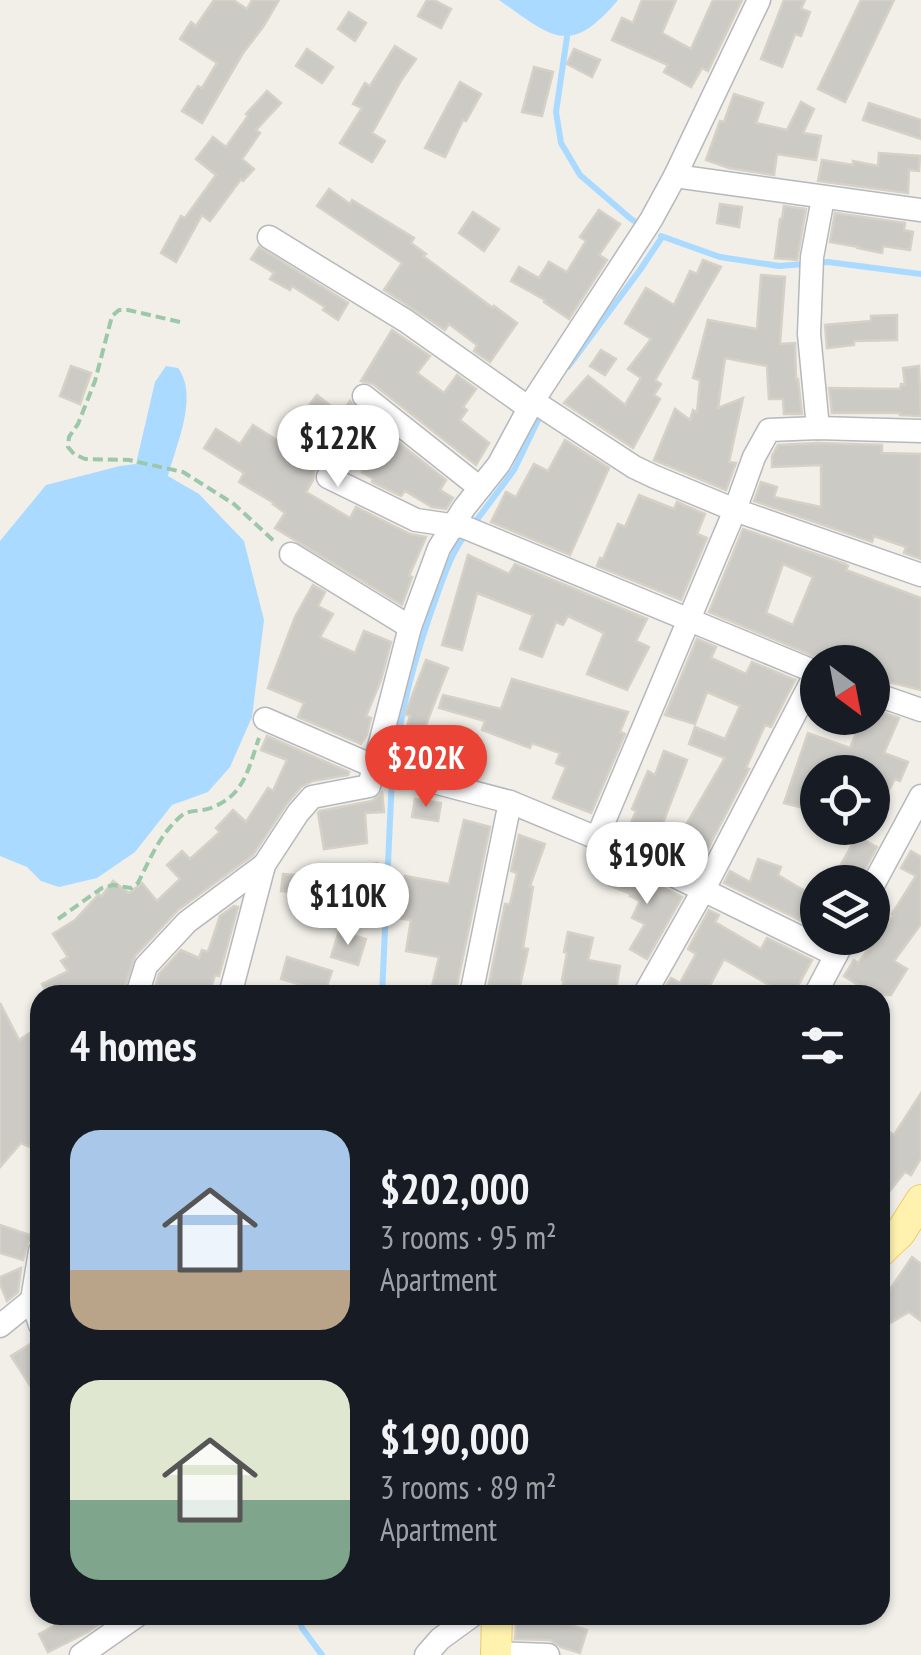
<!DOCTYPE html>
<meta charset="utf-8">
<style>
:root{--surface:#171b24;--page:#20242c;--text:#f1f3f6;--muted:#9ea1a6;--accent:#ea4335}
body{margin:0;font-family:"PT Sans Narrow",sans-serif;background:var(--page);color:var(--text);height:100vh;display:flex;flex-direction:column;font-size:38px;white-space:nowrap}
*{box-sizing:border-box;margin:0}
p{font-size:32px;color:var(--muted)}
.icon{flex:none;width:55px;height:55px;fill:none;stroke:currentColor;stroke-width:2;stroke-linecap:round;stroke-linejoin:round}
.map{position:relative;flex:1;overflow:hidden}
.details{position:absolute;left:30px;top:985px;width:860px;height:640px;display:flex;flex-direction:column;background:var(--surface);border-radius:30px;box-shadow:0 2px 8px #0004}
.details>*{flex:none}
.needle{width:65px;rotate:148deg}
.tools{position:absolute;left:800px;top:645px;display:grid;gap:20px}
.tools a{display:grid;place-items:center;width:90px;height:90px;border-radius:50%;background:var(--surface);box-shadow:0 2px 8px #0004;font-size:50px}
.price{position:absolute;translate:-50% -85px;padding:0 22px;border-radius:35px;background:#fff;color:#222;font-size:32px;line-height:65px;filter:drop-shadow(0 2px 5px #0008)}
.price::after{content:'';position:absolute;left:50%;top:60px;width:30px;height:22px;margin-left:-15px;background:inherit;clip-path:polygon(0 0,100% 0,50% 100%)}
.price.current{background:var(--accent);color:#fff}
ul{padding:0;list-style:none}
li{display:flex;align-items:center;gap:30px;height:250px;padding:0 40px}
li span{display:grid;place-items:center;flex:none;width:280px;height:200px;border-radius:30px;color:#555}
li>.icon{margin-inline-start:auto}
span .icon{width:120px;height:120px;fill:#fffc;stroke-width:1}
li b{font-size:42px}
h2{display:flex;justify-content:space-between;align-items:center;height:120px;padding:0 40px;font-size:42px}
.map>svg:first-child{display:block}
.water{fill:#aadaff}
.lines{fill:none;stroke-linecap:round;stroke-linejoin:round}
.stream{stroke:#aadaff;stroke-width:6}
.building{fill:#cccac5;stroke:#d6d1c6;stroke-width:2.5;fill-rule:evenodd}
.minor-casing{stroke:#b5b8bc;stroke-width:25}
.major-casing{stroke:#f2c960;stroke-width:32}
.path{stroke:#9cc7a9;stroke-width:4;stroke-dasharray:10 5;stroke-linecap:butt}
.minor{stroke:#fff;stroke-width:22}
.major{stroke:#fff2af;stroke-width:30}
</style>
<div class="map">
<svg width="921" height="1655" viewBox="0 0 921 1655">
<rect width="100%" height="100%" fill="#f1efe8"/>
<g class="water">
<path d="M499,0H618C569,58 552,37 499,0Z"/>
<path d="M166,366L178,368C199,396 176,445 168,476L199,494L244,541L264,620L252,717L230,767L208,792L172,805L135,852L97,878L59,887L41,881L27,867L0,856V541L46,485L120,466L136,464L155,382Z"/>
</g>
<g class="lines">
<g class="stream">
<polyline points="567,37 556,112 561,143 580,175 631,219 641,225"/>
<polyline points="661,236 720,257 779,266 828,262 921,274"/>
<polyline points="568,367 640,270 662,237"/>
<polyline points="473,525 514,470 542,412"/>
<path d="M394,764C401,706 416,653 436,598C444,576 451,554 465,535"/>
<polyline points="382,995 392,777"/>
<polyline points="298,1615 302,1628 322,1655"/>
</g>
</g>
<g class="building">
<polygon points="214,0 233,0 247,9 252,0 279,0 263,27 243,53 202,123 182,111 198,86 202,88 217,63 180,39 191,22 196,26"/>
<polygon points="427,0 434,0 451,9 441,28 418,16"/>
<polygon points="642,0 676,0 662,33 691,49 713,0 742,0 708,71 702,68 691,87 664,72 668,65 612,40 622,18 633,23"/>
<polygon points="784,0 805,0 801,9 810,12 801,36 795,34 782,67 761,59"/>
<polygon points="861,0 894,0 845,102 818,89"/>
<polygon points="349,12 366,23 355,41 338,29"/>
<polygon points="395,46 416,59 402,79 372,133 385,141 372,162 340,143 362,108 353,104 365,83 370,86"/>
<polygon points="307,49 333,67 322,83 296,66"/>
<polygon points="574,49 600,60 592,77 567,64"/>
<polygon points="534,67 553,72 542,116 522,112"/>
<polygon points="460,82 481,94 466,121 463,120 445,157 425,148"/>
<polygon points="267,91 281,103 256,130 260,133 242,159 254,169 243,181 241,179 210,221 202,215 176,262 161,253 181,216 185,218 216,175 196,159 213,137 226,147 248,116 246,114"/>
<polygon points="734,94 763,103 756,123 787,130 801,102 814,109 803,133 821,136 816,160 777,154 774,175 729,168 706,160 720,121 724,122"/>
<polygon points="869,103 921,120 921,139 863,120"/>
<polygon points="879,153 920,156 919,171 909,170 908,193 818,181 822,160 853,165 853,161 878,166"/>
<polygon points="329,189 350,204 352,200 414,238 411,243 426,254 423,256 493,308 494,306 517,323 490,362 474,351 477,345 449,324 445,330 384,290 402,263 317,206"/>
<polygon points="720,204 742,207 739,227 717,223"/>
<polygon points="784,206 806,209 797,260 775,258 780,219 782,219"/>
<polygon points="599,210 620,224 599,255 607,260 569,319 544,302 545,300 511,281 519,267 539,278 549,262 567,272 586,241 580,237"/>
<polygon points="473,212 499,229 484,251 459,233"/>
<polygon points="835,213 905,223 904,230 913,232 910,250 883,246 882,253 858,248 859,247 830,242"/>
<polygon points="259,247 348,303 338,320 323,310 325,307 292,286 290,290 270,279 274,273 251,259"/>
<polygon points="703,260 721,267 655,380 661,384 654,395 660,399 633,448 564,403 588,376 625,405 641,378 628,369 651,339 625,323 646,288 674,305 690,271 697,274"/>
<polygon points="761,275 785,277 780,344 795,343 796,379 798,379 802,414 784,414 783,399 769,399 767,366 725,358 718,408 743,398 729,462 736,463 726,490 654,460 675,409 690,420 693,410 697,412 700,380 693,378 708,320 757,329"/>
<polygon points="897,315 897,340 854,341 854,345 827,348 825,325 871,321 871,316"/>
<polygon points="392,330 430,356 417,373 444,393 457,375 476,389 463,407 467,410 460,420 489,443 476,465 373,384 361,381"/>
<polygon points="601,350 616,359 605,375 590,366"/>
<polygon points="71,366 91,373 80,404 60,396"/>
<polygon points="919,366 921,416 900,415 900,413 832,413 829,388 900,389 901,384 905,385 903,368"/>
<polygon points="317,395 341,414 350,401 355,408 446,480 440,490 453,498 446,509 432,507 405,491 401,496 372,482 373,479 362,472 363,470 333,452 328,460 326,459 314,471 313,480 306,492 350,518 356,507 410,534 426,537 409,576 412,577 402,605 275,528 285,513 273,504 274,503 239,482 244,473 204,448 216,429 240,444 253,425 280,442"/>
<polygon points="565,440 609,468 570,555 491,522 506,492 516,497 534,464 548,471"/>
<polygon points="818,443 882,445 882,453 921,454 921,559 904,553 906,547 874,536 872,542 754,501 761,482 777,487 774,497 821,507 821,465 772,467 772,456 778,445"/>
<polygon points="639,495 674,509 677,502 705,514 697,534 707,538 681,600 597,566 600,558 603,559 618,524 625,527"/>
<path d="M743,529L845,564L848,566L846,570L921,598V690L872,678V662H828L709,612ZM783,564L813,577L793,625L766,613Z"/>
<polygon points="468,555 509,574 515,564 647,619 636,641 649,647 627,690 587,674 604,633 568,616 563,625 556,622 542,657 520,649 533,615 477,593 462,650 442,645"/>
<polygon points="313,585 325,592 318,606 333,614 320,637 355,653 364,631 391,642 381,680 366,716 371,718 367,734 361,744 298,717 304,703 268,688 295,617"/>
<polygon points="697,639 716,647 711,658 746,674 752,662 795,680 771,727 765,725 746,768 749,769 702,860 691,853 685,865 668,856 725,758 689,744 695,727 725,739 740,706 707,692 695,724 665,715"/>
<polygon points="426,660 448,668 422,735 446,746 437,767 408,756 413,744 403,741 410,716 405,714"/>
<polygon points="512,679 628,712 620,732 625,734 591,813 553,798 566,767 556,763 560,753 532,743 530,748 482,730 485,721 439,708 443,695 501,709"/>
<polygon points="872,709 899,718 884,753 908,762 900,781 895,779 872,820 872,772 818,772 818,791 812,810 784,803 808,733 850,748 862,718 872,718"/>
<polygon points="267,736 349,772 348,775 313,781 301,787 286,805 253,855 178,910 135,956 122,995 85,995 78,989 67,995 48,995 42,984 68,971 61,961 68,957 53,934 75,920 99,894 101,897 113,881 129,893 142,883 157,901 180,879 167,865 182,851 190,859 220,832 216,828 233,810 246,822 268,788 273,791 287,760 261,750"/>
<polygon points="664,751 687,760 653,849 626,835 636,811 632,809 648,771 655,775"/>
<polygon points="382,792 384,812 365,813 367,843 324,849 318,813 320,811 372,801"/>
<polygon points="415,799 441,803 438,821 412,817"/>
<polygon points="464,820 490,827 455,995 430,995 439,957 406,951 411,920 397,918 405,876 449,884"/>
<polygon points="519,835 545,844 530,886 533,887 523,948 528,949 518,995 493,995 494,989 488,988 505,904 510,904 517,873 511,871"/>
<polygon points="857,836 877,847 858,882 831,882"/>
<polygon points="911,851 921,857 921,924 894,961 907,969 891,995 859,995 863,988 844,976 854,960 858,963 894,915 892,914 916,876 901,868"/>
<polygon points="758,859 781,867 778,875 818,899 818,929 724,883 730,871 750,882"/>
<polygon points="377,863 380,878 353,884 354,886 336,892 333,887 330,877"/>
<polygon points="617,865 682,897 647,959 630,949 645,924 632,918 640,901 630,896 631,894 609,885"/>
<polygon points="283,874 307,876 306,893 281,891"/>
<polygon points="234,906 238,907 219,976 215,975 209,995 153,995 159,974 181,950 199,958 202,950 208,952 220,916"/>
<polygon points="709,910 719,915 715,922 761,949 767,938 812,960 793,995 772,995 776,989 724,959 705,995 669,995 663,992 671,978 680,983 696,954 688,949"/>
<polygon points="339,931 366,939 358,965 331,957"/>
<polygon points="568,932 593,938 588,960 620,966 615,995 559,995 564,981 562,980 567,953 564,952"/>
<polygon points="287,957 332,971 325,992 281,979"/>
<polygon points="0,1003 19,1040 40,1026 40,1151 21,1143 0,1167"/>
<polygon points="921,1093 921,1158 911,1175 905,1172 880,1203 880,1126 894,1135"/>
<polygon points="0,1225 36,1237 28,1242 23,1260 0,1253"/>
<polygon points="912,1257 921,1264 921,1321 909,1312 880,1329 880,1304"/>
<polygon points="21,1268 18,1292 7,1301 0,1284 0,1277"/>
<polygon points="37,1340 40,1340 40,1401 11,1356"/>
<polygon points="74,1615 112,1615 88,1632 48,1652 39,1634"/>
<polygon points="517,1615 549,1615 549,1619 587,1630 580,1653 561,1647 550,1640 515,1639"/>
</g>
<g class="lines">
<g class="minor-casing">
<g id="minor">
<polyline points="675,176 921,210"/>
<polyline points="269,237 406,321 529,408"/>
<polyline points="364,396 480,488"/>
<polyline points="533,401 634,467 655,477 735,510 921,575"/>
<polyline points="818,428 809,334 812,257 823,198"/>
<polyline points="328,477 416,520 464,527 818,673"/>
<polyline points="291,554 410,627"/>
<polyline points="872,693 921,710"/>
<polyline points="265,719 373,766 510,802 597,838 836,955"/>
<polyline points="597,838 735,510 754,457 769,430 818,428 921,431"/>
<polyline points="872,887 921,796"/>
<polyline points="137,995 146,966 187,922 264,865 298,813 312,797 369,786 410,627 439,548 464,508 499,464 533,401 651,220 675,176 759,0"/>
<polyline points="230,995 264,865"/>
<polyline points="471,995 510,802"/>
<polyline points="644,995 704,889 816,673"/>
<polyline points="815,995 845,938"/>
<polyline points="40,1251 32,1300 40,1325"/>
<polyline points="0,1326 32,1300"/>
<polyline points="495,1653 548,1655"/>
<polyline points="81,1655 138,1615"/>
<polyline points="426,1655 440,1639 473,1615"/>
</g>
</g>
<g class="major-casing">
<g id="major">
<polyline points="880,1252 900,1233 921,1200"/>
<polyline points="496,1655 497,1615"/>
</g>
</g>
<g class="path">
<polyline points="180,322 128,310 119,310 112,316 95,381 78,424 69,437 68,447 74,454 85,459 129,460 183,472 234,504 275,542"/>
<path d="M58,919L102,888L113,885L131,888L138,883C150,859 160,834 181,816C189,809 201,812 211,808C245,795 248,769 259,738"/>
</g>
<use href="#minor" class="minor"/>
<use href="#major" class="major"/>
</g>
</svg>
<div class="tools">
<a><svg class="needle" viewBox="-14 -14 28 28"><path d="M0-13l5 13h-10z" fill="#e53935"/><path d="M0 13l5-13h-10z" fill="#9ea1a6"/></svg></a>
<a><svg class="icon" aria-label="locate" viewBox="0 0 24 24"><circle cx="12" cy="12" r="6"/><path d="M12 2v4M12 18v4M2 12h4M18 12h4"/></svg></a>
<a><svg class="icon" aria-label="layers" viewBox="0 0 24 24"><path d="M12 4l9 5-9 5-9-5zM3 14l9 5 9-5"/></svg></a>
</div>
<b class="price" style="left:338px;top:490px">$122K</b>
<b class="price current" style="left:426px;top:810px">$202K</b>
<b class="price" style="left:647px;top:907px">$190K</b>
<b class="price" style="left:348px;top:948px">$110K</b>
<section class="details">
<h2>4 homes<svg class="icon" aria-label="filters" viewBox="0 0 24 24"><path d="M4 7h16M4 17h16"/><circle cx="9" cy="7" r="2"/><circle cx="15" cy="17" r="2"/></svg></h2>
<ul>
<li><span style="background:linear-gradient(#a9c7e8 70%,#b9a48a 0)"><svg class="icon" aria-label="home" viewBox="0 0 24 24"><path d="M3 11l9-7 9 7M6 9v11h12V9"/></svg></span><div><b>$202,000</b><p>3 rooms · 95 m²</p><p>Apartment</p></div></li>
<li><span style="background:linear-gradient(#dfe7d0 60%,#7fa58c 0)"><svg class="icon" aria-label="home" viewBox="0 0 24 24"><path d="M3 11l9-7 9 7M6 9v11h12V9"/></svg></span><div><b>$190,000</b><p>3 rooms · 89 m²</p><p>Apartment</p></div></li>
</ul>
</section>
</div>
